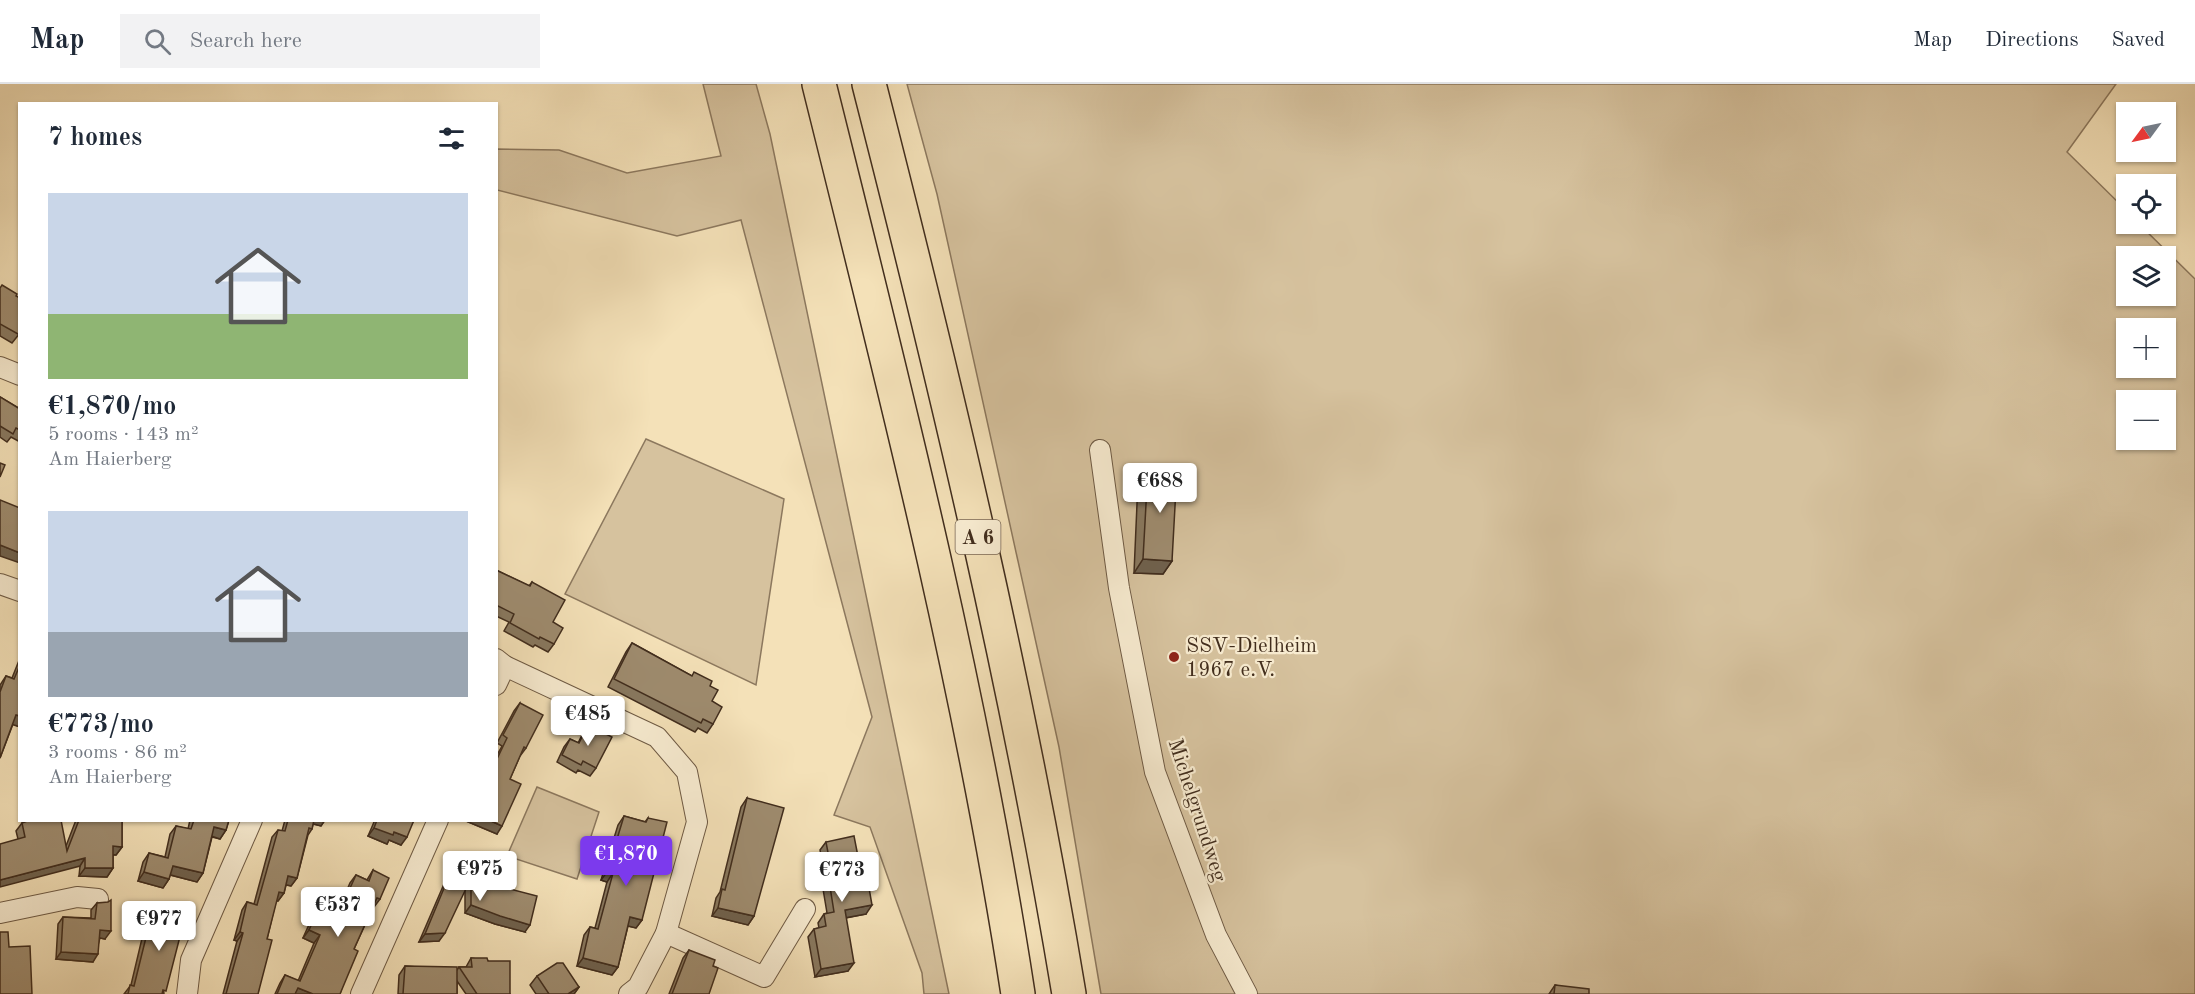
<!DOCTYPE html>
<meta charset="utf-8">
<style>
:root{--surface:#fff;--page:#f2f2f3;--text:#1f2937;--muted:#747a83;--line:#e0e1e3;--accent:#7c3aed}
body{margin:0;font-family:"Old Standard TT",serif;background:var(--page);color:var(--text);height:100vh;display:flex;flex-direction:column;font-size:22px;white-space:nowrap}
*{box-sizing:border-box;margin:0}
p{font-size:20px;color:var(--muted)}
.icon{flex:none;width:33px;height:33px;fill:none;stroke:currentColor;stroke-width:2;stroke-linecap:round;stroke-linejoin:round}
.map{position:relative;flex:1;overflow:hidden}
.side{position:absolute;left:18px;top:18px;width:480px;height:720px;display:flex;flex-direction:column;background:var(--surface);border-radius:0px;box-shadow:0 2px 4px #0004}
.side>*{flex:none}
.needle{width:39px;rotate:237deg}
.tools{position:absolute;left:2116px;top:18px;display:grid;gap:12px}
.tools a{display:grid;place-items:center;width:60px;height:60px;border-radius:0px;background:var(--surface);box-shadow:0 2px 4px #0004;font-size:30px}
.price{position:absolute;translate:-50% -51px;padding:0 14px;border-radius:6px;background:#fff;color:#222;font-size:20px;line-height:39px;filter:drop-shadow(0 2px 3px #0008)}
.price::after{content:'';position:absolute;left:50%;top:36px;width:18px;height:14px;margin-left:-9px;background:inherit;clip-path:polygon(0 0,100% 0,50% 100%)}
.price.on{background:var(--accent);color:#fff}
ul{padding:0;list-style:none}
li{display:grid;align-content:center;gap:12px;height:318px;padding:0 30px}
li span{display:grid;place-items:center;height:186px;border-radius:0px;color:#555}
li>.icon{margin-inline-start:auto}
span .icon{width:108px;height:108px;fill:#fffc;stroke-width:1}
li b{font-size:26px}
h2{display:flex;justify-content:space-between;align-items:center;height:72px;padding:0 30px;font-size:26px}
header{display:flex;align-items:center;gap:36px;box-sizing:border-box;height:84px;padding:0 30px;background:var(--surface);border-bottom:2px solid var(--line)}
header strong{font-size:28px}
nav{display:flex;gap:33px;margin-inline-start:auto;font-size:21px}
.search{width:420px;height:54px;background:var(--page);display:flex;align-items:center;gap:15px;box-sizing:border-box;padding:0 21px;border-radius:0px;color:var(--muted);font-size:22px}
.map>svg:first-child{display:block}
.green{fill:#d6c29e;stroke:#8c785e;stroke-width:1.5;fill-rule:evenodd}
.lines{fill:none;stroke-linecap:round;stroke-linejoin:round}
.minor-casing{stroke:#6e5a44;stroke-width:22}
.motorway-casing{stroke:#412d1d;stroke-width:36}
.minor{stroke:#f8ecd1;stroke-width:20}
.motorway{stroke:#f4e1b8;stroke-width:33}
.wall{fill:#88785f;stroke:#412d1d;stroke-width:1.5}
.shaded-wall{fill:#6f614d;stroke:#412d1d;stroke-width:1.5}
.building{fill:#9e8b6e;stroke:#412d1d;stroke-width:1.5}
.poi-dot{fill:#8f2418;stroke:#f8ecd1;stroke-width:2}
.labels{text-anchor:middle;stroke-width:4.5;stroke-linejoin:round;paint-order:stroke}
.shield{fill:#f8ecd1;stroke:#786653;stroke-width:1.5}
.shield-label{font-size:20px;font-weight:bold;fill:#412d1d}
.poi-label{font-size:21px;fill:#412d1d;stroke:#f8ecd1;text-anchor:start}
.street-label{font-size:21px;fill:#412d1d;stroke:#f8ecd1}
</style>
<header>
<strong>Map</strong>
<div class="search"><svg class="icon" aria-label="search" viewBox="0 0 24 24"><circle cx="10" cy="10" r="6"/><path d="M15 15l6 6"/></svg>Search here</div>
<nav><a>Map</a><a>Directions</a><a>Saved</a></nav>
</header>
<div class="map">
<svg width="2195" height="910" viewBox="0 0 2195 910">
<rect width="100%" height="100%" fill="#f4e1b8"/>
<filter id="stains"><feTurbulence type="fractalNoise" baseFrequency=".00333" numOctaves="4"/><feColorMatrix values="0 0 0 0 .2 0 0 0 0 .09 0 0 0 0 .02 0 0 0 .5 -.17"/></filter>
<radialGradient id="worn" r=".72"><stop offset=".6" stop-color="#630" stop-opacity="0"/><stop offset="1" stop-color="#630" stop-opacity=".3"/></radialGradient>
<g class="green">
<polygon points="703,0 756,0 770,50 949,910 924,910 922,889 870,743 834,731 872,633 741,136 677,152 497,106 497,65 559,66 627,89 721,72"/>
<path d="M907,0H2116L2067,68L2127,127V140H2139L2195,195V910H1101L1059,663L937,110ZM2127,172H2166V212H2127ZM2127,244H2166V284H2127ZM2127,316H2166V356H2127Z"/>
<polygon points="646,355 784,415 756,601 565,510"/>
<polygon points="537,703 599,728 577,795 507,772"/>
</g>
<g class="lines">
<g class="minor-casing">
<g id="minor">
<polyline points="0,283 20,291"/>
<polyline points="1100,366 1119,504 1155,688 1216,851 1247,910"/>
<polyline points="0,500 20,507"/>
<polyline points="496,575 505,582 657,653 687,688 697,738 666,849 638,903 629,910"/>
<polyline points="496,601 505,582"/>
<polyline points="0,829 77,813 98,815"/>
<polyline points="666,849 764,893 805,825"/>
<polyline points="187,910 191,876 252,736"/>
<polyline points="361,910 438,736"/>
</g>
</g>
<g class="motorway-casing">
<g id="motorway">
<path d="M819,0C894,301 971,603 1018,910"/>
<path d="M869,0C946,301 1018,603 1069,910"/>
</g>
</g>
<use href="#minor" class="minor"/>
<use href="#motorway" class="motorway"/>
</g>
<g class="wall">
<polygon points="0,204 20,214 20,249 12,259 0,252"/>
<polygon points="0,313 20,325 20,358 11,353 7,358 0,353"/>
<polygon points="1148,384 1172,477 1163,490 1134,489 1138,397"/>
<polygon points="496,486 529,502 532,498 553,538 554,560 548,568 535,561 533,563 504,547 509,538 496,532"/>
<polygon points="632,559 710,602 712,617 713,640 707,649 698,644 695,648 608,603 626,568"/>
<polygon points="20,574 20,643 13,640 0,674 0,601 6,592 12,594"/>
<polygon points="520,619 526,664 520,672 510,695 497,750 466,737 467,736 496,736 496,673 502,662 497,659 514,627"/>
<polygon points="588,641 596,684 590,692 578,686 576,689 557,678 564,663 570,655 578,659 583,649"/>
<polygon points="747,714 754,832 748,841 712,832 716,814 720,808 741,723"/>
<polygon points="624,732 645,738 648,734 642,836 636,844 628,842 618,883 612,891 577,882 584,851 590,843 595,844 607,798 601,796 618,741"/>
<polygon points="76,736 122,736 122,763 116,771 113,771 113,784 107,793 79,792 80,782 18,755 16,747 22,739 66,762"/>
<polygon points="190,736 229,736 226,746 220,755 212,753 203,789 197,798 170,791 169,795 163,804 138,797 143,778 149,769 165,773 170,750 176,742 188,745"/>
<polygon points="285,736 325,736 321,742 313,740 312,745 308,751 297,794 291,802 286,801 284,809 278,817 276,817 267,855 258,910 223,910 237,857 234,856 242,826 247,818 254,820 272,753 278,746 282,747"/>
<polygon points="371,736 414,736 401,761 389,756 387,760 368,752 374,738"/>
<polygon points="826,758 866,830 846,834 848,887 815,893 808,853 814,845 819,844 818,839 824,830 827,829 822,799 825,794 820,766"/>
<polygon points="452,785 494,803 525,848 495,840 465,829 465,806 439,857 419,858 447,793"/>
<polygon points="373,786 380,815 374,823 373,823 354,865 340,910 275,910 280,899 285,891 298,897 314,859 303,854 312,834 318,826 324,829 329,816 335,808 344,813 350,799 356,791 367,796"/>
<polygon points="97,819 105,855 100,854 93,878 56,875 58,840 63,833 91,834 91,826"/>
<polygon points="154,821 164,910 124,910 131,901 148,829"/>
<polygon points="689,866 713,882 709,910 669,910 683,874"/>
<polygon points="471,874 488,877 510,910 466,910 457,897 457,910 398,910 399,891 405,882 457,886 459,883 466,883"/>
<polygon points="537,892 579,903 574,910 536,910 530,901"/>
<polygon points="1555,901 1589,910 1549,910"/>
</g>
<g class="shaded-wall">
<polygon points="0,461 20,469 20,479 0,472"/>
<polygon points="1143,475 1172,477 1163,490 1134,489"/>
<polygon points="16,631 20,632 20,643 11,640"/>
<polygon points="311,736 325,736 321,742 310,739"/>
<polygon points="467,736 489,736 502,742 497,750 466,737"/>
<polygon points="214,743 226,746 220,755 208,751"/>
<polygon points="374,744 394,748 407,753 401,761 389,756 387,760 368,752"/>
<polygon points="113,762 122,763 116,771 107,770"/>
<polygon points="85,774 80,782 0,803 0,796"/>
<polygon points="173,782 203,789 197,798 167,790"/>
<polygon points="85,784 113,784 107,793 79,792"/>
<polygon points="144,788 169,795 163,804 138,797"/>
<polygon points="607,788 613,789 607,798 601,796"/>
<polygon points="288,792 297,794 291,802 283,800"/>
<polygon points="279,808 284,809 278,817 273,816"/>
<polygon points="471,821 530,841 525,848 495,840 465,829"/>
<polygon points="872,821 866,830 839,835 845,826"/>
<polygon points="718,824 754,832 748,841 712,832"/>
<polygon points="630,833 642,836 636,844 624,841"/>
<polygon points="100,846 111,847 105,855 95,853"/>
<polygon points="309,846 320,851 314,859 303,854"/>
<polygon points="240,848 243,849 237,857 234,856"/>
<polygon points="445,849 439,857 419,858 425,850"/>
<polygon points="61,868 98,870 93,878 56,875"/>
<polygon points="583,874 618,883 612,891 577,882"/>
<polygon points="854,879 848,887 815,893 821,885"/>
<polygon points="579,903 574,910 568,910"/>
<polygon points="298,904 313,910 293,910"/>
</g>
<g class="building">
<polygon points="2,201 17,210 16,212 20,214 20,248 18,250 0,240 0,204"/>
<polygon points="0,313 20,325 20,346 16,344 13,350 0,342"/>
<polygon points="0,379 5,381 0,393"/>
<polygon points="1148,384 1177,386 1172,477 1143,475"/>
<polygon points="0,416 20,424 20,469 0,461"/>
<polygon points="496,486 530,502 532,498 565,516 553,538 563,544 554,560 540,553 539,555 510,539 514,530 496,521"/>
<polygon points="632,559 692,592 694,588 712,597 710,602 718,606 712,617 722,623 713,640 703,635 701,639 614,595"/>
<polygon points="20,581 20,632 16,631 0,674 0,608 6,592 14,595"/>
<polygon points="520,619 543,631 526,664 524,663 510,695 521,700 502,742 489,736 496,736 496,677 507,654 503,651"/>
<polygon points="588,641 612,653 596,684 583,677 581,681 562,671 570,655 579,659"/>
<polygon points="747,714 784,724 754,832 718,824 722,805 725,806"/>
<polygon points="624,732 646,738 648,734 667,738 642,836 630,833 618,883 583,874 590,843 598,845 613,789 607,788"/>
<polygon points="30,736 61,736 67,767 79,736 122,736 122,763 113,762 113,784 85,784 85,774 0,796 0,760 25,753 22,739"/>
<polygon points="194,736 229,736 226,746 214,743 203,789 173,782 169,795 144,788 149,769 168,774 176,742 191,745"/>
<polygon points="288,736 314,736 312,745 309,744 297,794 288,792 284,809 279,808 267,855 272,856 258,910 226,910 243,849 240,848 247,818 257,821 278,746 285,747"/>
<polygon points="377,736 414,736 407,753 394,748 393,751 374,744"/>
<polygon points="854,752 861,788 866,787 872,821 845,826 854,879 821,885 814,845 826,842 824,830 834,828 828,790 832,790 826,758"/>
<polygon points="452,785 494,803 495,801 537,812 530,841 500,832 471,821 471,794 445,849 425,850"/>
<polygon points="373,786 389,794 380,815 377,814 354,865 358,867 340,910 313,910 298,904 295,910 277,910 285,891 300,897 320,851 309,846 318,826 325,830 335,808 346,813 356,791 369,797"/>
<polygon points="111,816 111,847 100,846 98,870 61,868 63,833 95,835 97,819 108,818"/>
<polygon points="154,821 186,829 166,907 163,906 162,910 128,910 130,901 134,902"/>
<polygon points="0,848 8,848 9,863 30,862 32,910 0,910"/>
<polygon points="689,866 715,876 713,882 718,884 709,910 672,910"/>
<polygon points="471,874 487,874 488,877 510,877 510,910 477,910 459,883 472,883"/>
<polygon points="557,879 563,879 579,903 568,910 549,910 537,892"/>
<polygon points="405,882 457,883 457,910 403,910"/>
<polygon points="1555,901 1589,905 1589,910 1554,910"/>
</g>
<circle class="poi-dot" cx="1174" cy="573" r="6"/>
<g class="labels">
<rect class="shield" x="955.5" y="436" width="45" height="34" rx="4.5"/>
<g class="shield-label">
<text x="978" y="460">A 6</text>
</g>
<g class="poi-label">
<text x="1186" y="568">SSV-Dielheim<tspan x="1186" dy="24">1967 e.V.</tspan></text>
</g>
<g class="street-label">
<text transform="translate(1198 726) rotate(72)" y="7">Michelgrundweg</text>
</g>
</g>
<rect width="100%" height="100%" filter="url(#stains)"/>
<rect width="100%" height="100%" fill="url(#worn)"/>
</svg>
<div class="tools">
<a><svg class="needle" viewBox="-14 -14 28 28"><path d="M0-13l5 13h-10z" fill="#e53935"/><path d="M0 13l5-13h-10z" fill="#747a83"/></svg></a>
<a><svg class="icon" aria-label="locate" viewBox="0 0 24 24"><circle cx="12" cy="12" r="6"/><path d="M12 2v4M12 18v4M2 12h4M18 12h4"/></svg></a>
<a><svg class="icon" aria-label="layers" viewBox="0 0 24 24"><path d="M12 4l9 5-9 5-9-5zM3 14l9 5 9-5"/></svg></a>
<a>+</a>
<a>−</a>
</div>
<b class="price" style="left:1160px;top:430px">€688</b>
<b class="price" style="left:588px;top:663px">€485</b>
<b class="price on" style="left:626px;top:803px">€1,870</b>
<b class="price" style="left:480px;top:818px">€975</b>
<b class="price" style="left:842px;top:819px">€773</b>
<b class="price" style="left:338px;top:854px">€537</b>
<b class="price" style="left:159px;top:868px">€977</b>
<section class="side">
<h2>7 homes<svg class="icon" aria-label="filters" viewBox="0 0 24 24"><path d="M4 7h16M4 17h16"/><circle cx="9" cy="7" r="2"/><circle cx="15" cy="17" r="2"/></svg></h2>
<ul>
<li><span style="background:linear-gradient(#c9d6e8 65%,#8fb573 0)"><svg class="icon" aria-label="home" viewBox="0 0 24 24"><path d="M3 11l9-7 9 7M6 9v11h12V9"/></svg></span><div><b>€1,870/mo</b><p>5 rooms · 143 m²</p><p>Am Haierberg</p></div></li>
<li><span style="background:linear-gradient(#c9d6e8 65%,#9aa5b1 0)"><svg class="icon" aria-label="home" viewBox="0 0 24 24"><path d="M3 11l9-7 9 7M6 9v11h12V9"/></svg></span><div><b>€773/mo</b><p>3 rooms · 86 m²</p><p>Am Haierberg</p></div></li>
</ul>
</section>
</div>
